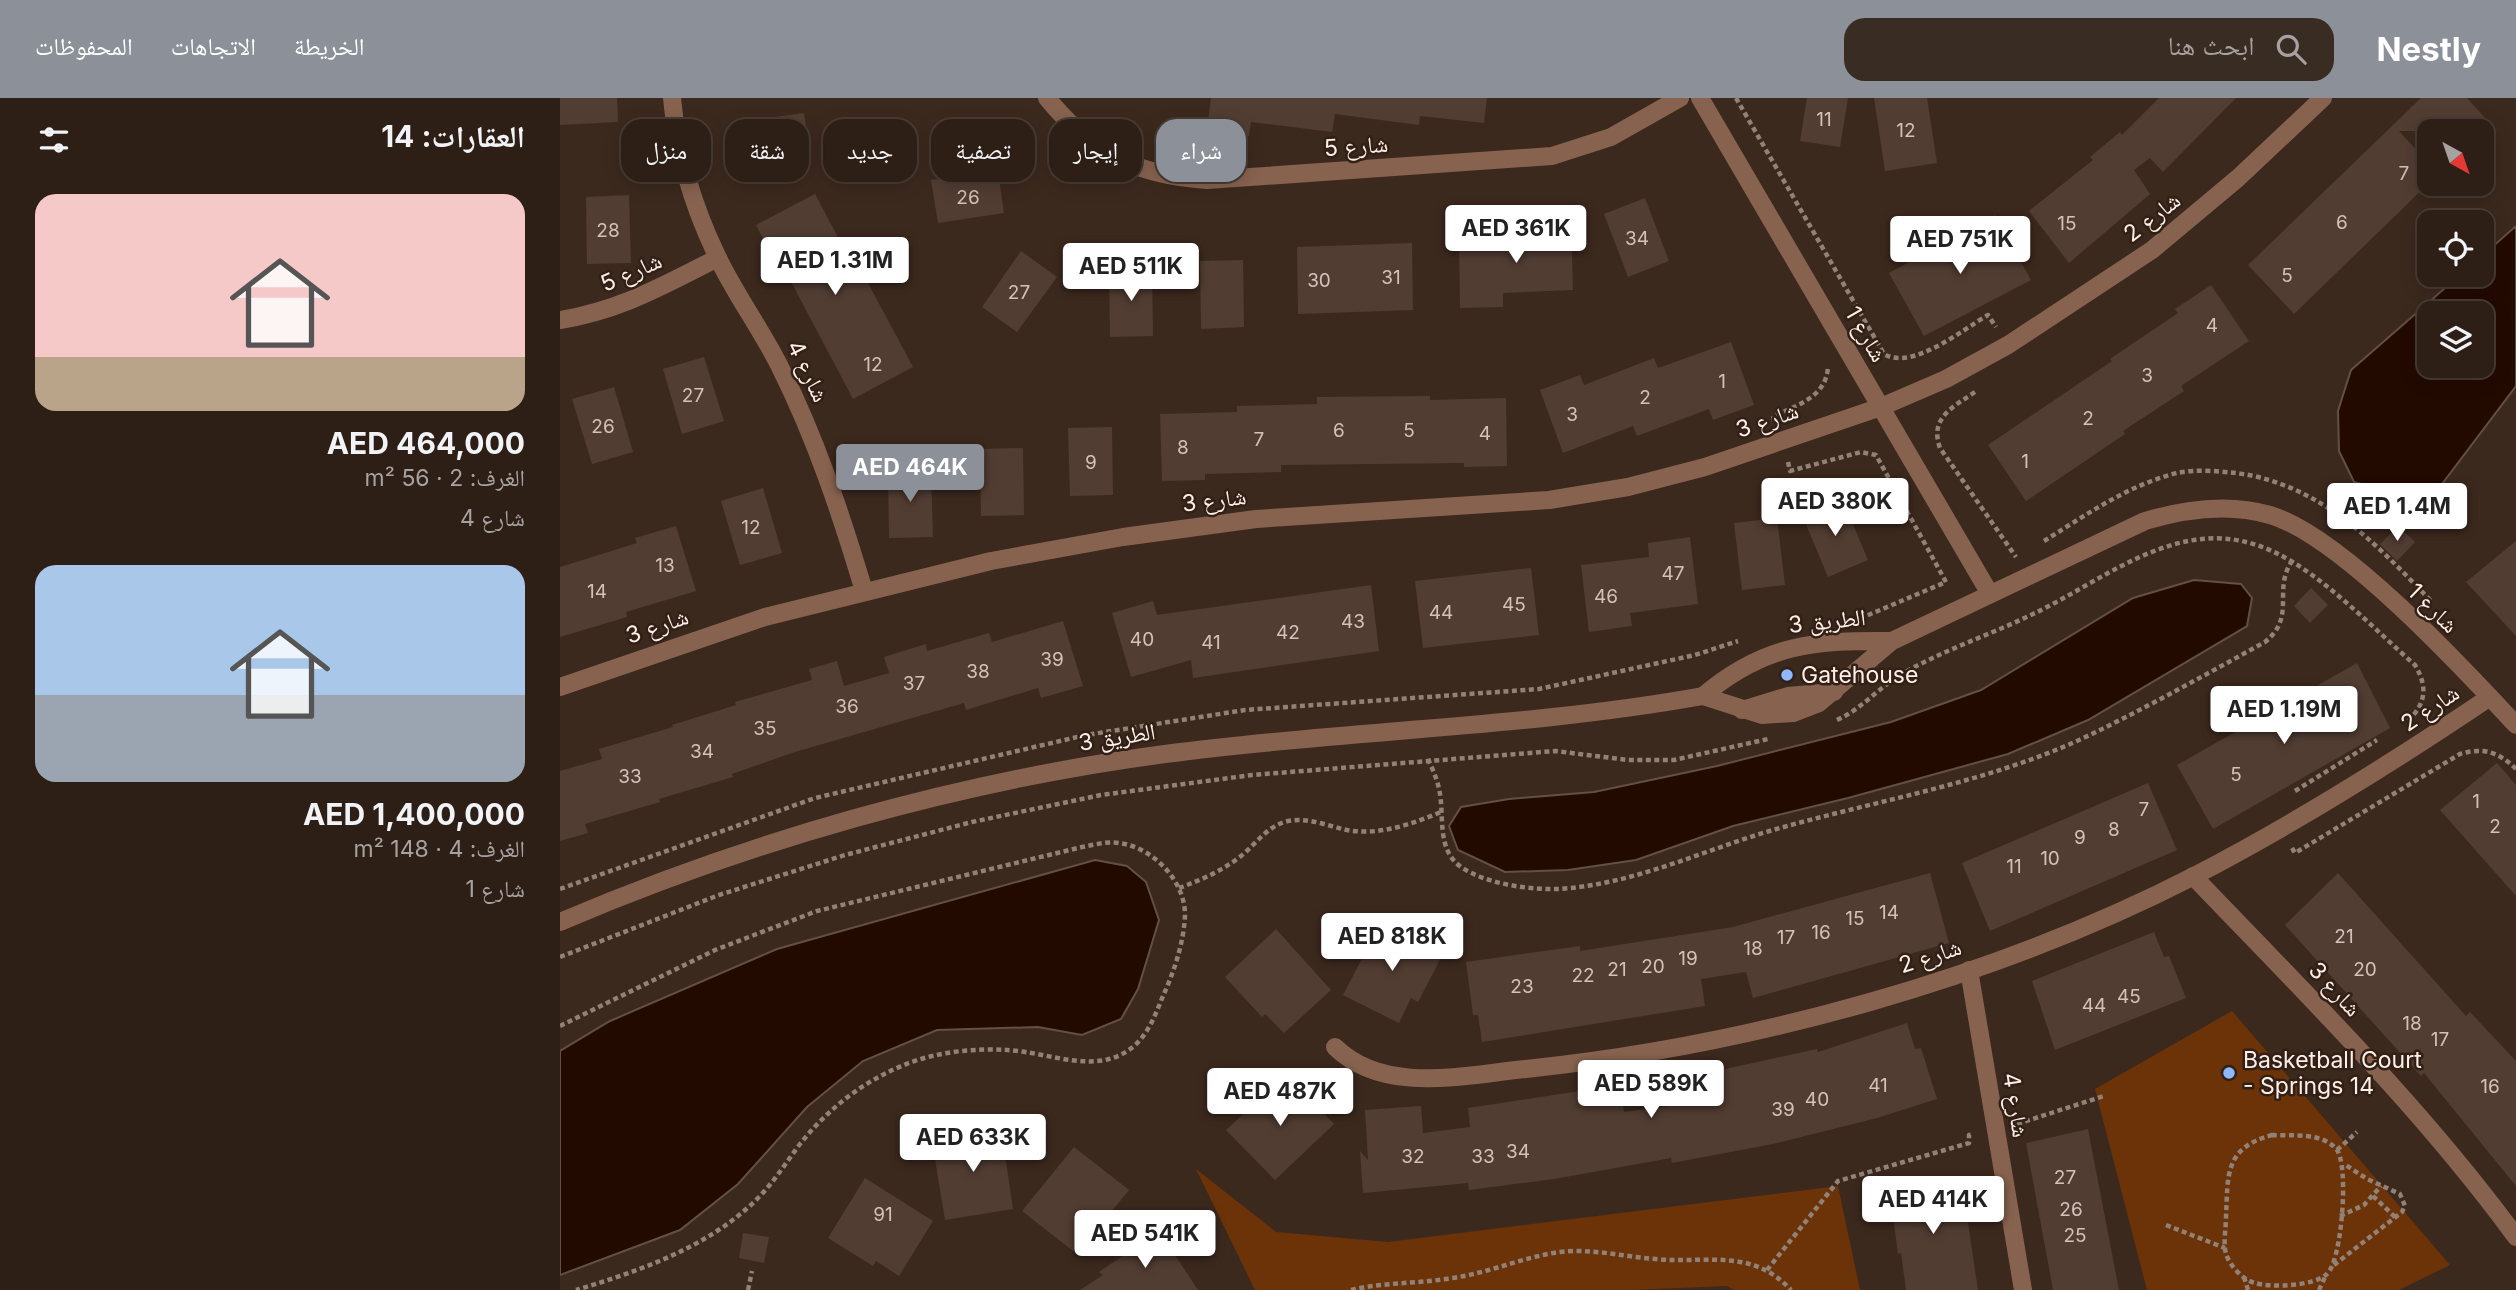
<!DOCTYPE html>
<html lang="ar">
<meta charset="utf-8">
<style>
:root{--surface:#2d1f16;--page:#392c23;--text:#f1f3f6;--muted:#a7a2a1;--line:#483d35;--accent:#8c9099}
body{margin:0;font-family:Inter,"Noto Naskh Arabic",sans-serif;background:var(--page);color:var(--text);direction:rtl;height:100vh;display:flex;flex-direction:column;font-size:26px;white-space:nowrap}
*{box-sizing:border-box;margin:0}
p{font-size:23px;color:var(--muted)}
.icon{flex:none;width:38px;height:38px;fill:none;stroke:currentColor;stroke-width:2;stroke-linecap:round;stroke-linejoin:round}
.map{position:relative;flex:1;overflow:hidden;direction:ltr}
.panel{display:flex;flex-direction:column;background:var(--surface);width:560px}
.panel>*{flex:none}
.guide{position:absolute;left:21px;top:21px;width:665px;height:63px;direction:rtl;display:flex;gap:14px}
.needle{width:46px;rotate:140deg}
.controls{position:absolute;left:1857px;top:21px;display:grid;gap:14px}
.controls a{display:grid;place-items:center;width:77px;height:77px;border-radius:14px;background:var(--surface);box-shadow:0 4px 18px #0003,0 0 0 2px var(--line);font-size:35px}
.price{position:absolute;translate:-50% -60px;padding:0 16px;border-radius:7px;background:#fff;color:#222;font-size:23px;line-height:46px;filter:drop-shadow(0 2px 4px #0008)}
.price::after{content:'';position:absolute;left:50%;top:42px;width:21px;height:16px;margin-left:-10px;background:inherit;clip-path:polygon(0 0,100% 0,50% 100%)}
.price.selected{background:var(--accent);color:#fff}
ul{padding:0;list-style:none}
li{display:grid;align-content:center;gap:14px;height:371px;padding:0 35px}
li span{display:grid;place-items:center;height:217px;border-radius:21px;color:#555}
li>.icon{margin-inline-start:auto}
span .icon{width:126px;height:126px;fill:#fffc;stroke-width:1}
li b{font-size:30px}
h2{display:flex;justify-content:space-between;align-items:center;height:84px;padding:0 35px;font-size:30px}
.pill{padding:0 24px;border-radius:21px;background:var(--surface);box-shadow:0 4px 18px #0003,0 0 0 2px var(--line);font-size:24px;line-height:63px}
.pill.selected{background:var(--accent);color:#fff}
header{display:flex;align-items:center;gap:42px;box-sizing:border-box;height:98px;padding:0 35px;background:var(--accent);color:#fff}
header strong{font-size:33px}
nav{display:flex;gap:38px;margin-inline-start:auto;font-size:24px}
.search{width:490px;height:63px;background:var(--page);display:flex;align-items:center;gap:18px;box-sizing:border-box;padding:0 24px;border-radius:21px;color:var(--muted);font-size:26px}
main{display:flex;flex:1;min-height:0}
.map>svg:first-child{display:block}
.green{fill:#6d3308}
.water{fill:#230a00;stroke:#644f45;stroke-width:2;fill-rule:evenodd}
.building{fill:#523d32}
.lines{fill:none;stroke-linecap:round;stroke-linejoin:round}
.path{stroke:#918177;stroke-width:4.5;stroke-dasharray:5 3.5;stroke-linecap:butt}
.minor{stroke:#87634f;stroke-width:18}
.tertiary{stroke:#87634f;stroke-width:18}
.poi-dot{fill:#8fb8fd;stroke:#321f15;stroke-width:2.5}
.labels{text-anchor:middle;stroke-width:5;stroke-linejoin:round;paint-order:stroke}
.number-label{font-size:19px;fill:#d2c2ba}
.street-label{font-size:23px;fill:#fcefe7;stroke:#321f15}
.poi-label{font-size:23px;fill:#fcefe7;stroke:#321f15;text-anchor:start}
</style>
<header>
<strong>Nestly</strong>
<div class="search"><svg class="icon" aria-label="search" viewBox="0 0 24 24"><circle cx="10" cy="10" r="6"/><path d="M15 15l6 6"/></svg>ابحث هنا</div>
<nav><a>الخريطة</a><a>الاتجاهات</a><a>المحفوظات</a></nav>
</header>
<main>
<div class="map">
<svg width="1956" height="1192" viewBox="0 0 1956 1192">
<rect width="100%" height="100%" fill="#3c291e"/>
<g class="green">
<polygon points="1672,913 1890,1167 1839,1192 1587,1192 1535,991"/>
<polygon points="636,1071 716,1134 828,1144 1278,1088 1300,1192 1174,1192 1167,1188 1072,1192 695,1192"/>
</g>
<g class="water">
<path d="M1956,128V288L1879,390C1849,401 1824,392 1794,384L1779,353L1778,313L1791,272L1900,177H1922V158ZM1922,215V268H1869V215Z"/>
<polygon points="1634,482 1681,486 1692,500 1687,528 1528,622 1448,656 1288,700 1173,728 1076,762 1008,772 945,774 898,752 889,728 901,709 949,701 1034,694 1157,668 1331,624 1421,592 1573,500"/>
<polygon points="535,762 567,768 586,784 599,822 578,891 561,921 522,937 478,929 377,932 303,963 247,1009 178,1086 120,1132 0,1177 0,953 50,923 217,851"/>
</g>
<g class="building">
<polygon points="0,0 57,0 58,24 0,27"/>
<polygon points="651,0 927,0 924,25 860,18 859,27 775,16 772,34 691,24 689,38 647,32"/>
<polygon points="1247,0 1288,0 1280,49 1240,43"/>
<polygon points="1314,0 1367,0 1377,65 1325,73"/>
<polygon points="1599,0 1676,0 1603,74 1590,60 1574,72 1590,96 1509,165 1469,113 1533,62 1530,59 1560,34 1562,37"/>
<polygon points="1861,0 1907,0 1937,33 1839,33 1869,66 1869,85 1734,216 1688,167"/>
<polygon points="244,15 250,58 183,67 177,24"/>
<polygon points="438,73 444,115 378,125 371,82"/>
<polygon points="255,96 289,160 293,157 353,269 293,301 220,163 216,165 196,127"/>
<polygon points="69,97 71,165 27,166 26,99"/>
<polygon points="1085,100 1109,163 1068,179 1044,116"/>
<polygon points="1435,117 1471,182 1364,238 1329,175"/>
<polygon points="1011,124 1013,192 943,195 943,209 900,210 899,142 968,141 967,127"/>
<polygon points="852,145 853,212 738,216 737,149"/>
<polygon points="461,153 497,179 457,234 422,209"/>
<polygon points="683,162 684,229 641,231 640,163"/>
<polygon points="549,171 592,171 593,238 550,239"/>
<polygon points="1651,187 1689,243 1621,288 1624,293 1563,333 1565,336 1466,403 1428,347 1552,263 1550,261 1618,215 1615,211"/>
<polygon points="1171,244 1194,307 1153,322 1149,311 1077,338 1073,328 1003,355 980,292 1020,277 1024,287 1094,260 1098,270"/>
<polygon points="144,259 164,323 122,336 103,271"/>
<polygon points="54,289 73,354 32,366 12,301"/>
<polygon points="870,298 870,302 946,300 947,368 904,369 904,365 721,367 721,374 645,376 645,382 602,383 600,316 677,314 677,308 757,306 757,299"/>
<polygon points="552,329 553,397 510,398 508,330"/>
<polygon points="463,350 464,417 421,418 420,351"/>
<polygon points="371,371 373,439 329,440 328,372"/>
<polygon points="203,390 222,455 180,467 161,403"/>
<polygon points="1282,400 1308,462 1268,479 1242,417"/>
<polygon points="1217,420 1225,487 1182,492 1174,425"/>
<polygon points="116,428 136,493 66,514 67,519 0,539 0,469 77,445 75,440"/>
<polygon points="1838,428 1855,444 1837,463 1820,446"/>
<polygon points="1130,439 1138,506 1070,515 1072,528 1029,534 1021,467 1089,459 1088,445"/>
<polygon points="1956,443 1956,538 1906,484"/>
<polygon points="971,470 979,537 863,550 855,483"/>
<polygon points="811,487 819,553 633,580 631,562 571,579 552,515 593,503 597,517"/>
<polygon points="1751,490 1768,507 1750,525 1734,508"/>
<polygon points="503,523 523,588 481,600 478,590 406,612 404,605 235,654 172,676 173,679 99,701 100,704 25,726 28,735 0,743 0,673 42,661 39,651 113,629 112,627 176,607 175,604 252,582 249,571 277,563 284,588 329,575 324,559 366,546 367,553 429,535 432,544"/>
<polygon points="1797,565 1830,630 1653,731 1617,667"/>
<polygon points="1937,665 1956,687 1956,798 1880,712"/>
<polygon points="1588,685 1617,752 1430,833 1402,765"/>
<polygon points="1370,775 1389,845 1193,900 1186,874 1141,881 1145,908 922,944 918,917 913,917 906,864 1020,848 1020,853 1173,829"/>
<polygon points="1778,775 1906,918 1910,914 1956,963 1956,1088 1864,975 1861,978 1725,827"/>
<polygon points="821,824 883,856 858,904 851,900 839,925 783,897"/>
<polygon points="716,831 771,892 724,935 705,916 702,919 665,879"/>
<polygon points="1594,834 1604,859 1609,858 1626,900 1495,952 1472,883"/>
<polygon points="1347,925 1355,951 1361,950 1377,1001 1317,1020 1213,1046 1112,1065 1111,1060 994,1081 909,1092 908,1085 803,1095 800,1053 808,1062 805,1012 861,1008 863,1035 910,1029 908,1010 1060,987 1064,1014 1110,1008 1106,984 1257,951 1258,954"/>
<polygon points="731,981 774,1026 715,1082 666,1032 706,995 711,1000"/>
<polygon points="441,1030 453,1111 385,1122 372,1043"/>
<polygon points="1528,1031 1559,1192 1493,1192 1466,1045"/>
<polygon points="514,1049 569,1092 517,1156 462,1113"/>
<polygon points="305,1080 373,1123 339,1178 316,1163 313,1168 268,1140"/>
<polygon points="1374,1081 1376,1089 1402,1085 1418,1192 1346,1192 1341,1155 1338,1156 1329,1088"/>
<polygon points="599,1133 638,1192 520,1192 543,1177 539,1174"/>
<polygon points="183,1135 209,1139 204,1165 179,1160"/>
</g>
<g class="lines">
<g class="path">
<path d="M1176,0L1324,256C1352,273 1402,232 1428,217L1436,229"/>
<path d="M1415,294C1393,309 1369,320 1380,350L1456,459"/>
<path d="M1214,323L1213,318C1236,308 1267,299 1268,268"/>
<polyline points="1228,364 1230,373 1301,354 1316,357 1386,484 1306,518"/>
<path d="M1484,443C1526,417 1568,387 1617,375C1635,371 1657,373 1676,375C1761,386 1815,445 1872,504"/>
<path d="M1277,622C1302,611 1319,589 1342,576C1383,552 1430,537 1473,516C1549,480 1624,411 1714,454C1762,476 1814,531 1855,567C1868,589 1866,605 1848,623"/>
<path d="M868,661C873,672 878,683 880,696C884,721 877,752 901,769C926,786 970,792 999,791C1075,786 1141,753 1213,732C1314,703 1421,686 1517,643C1581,613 1643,578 1705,544C1737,518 1712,493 1732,463"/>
<polyline points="1735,693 1817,642"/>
<path d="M1732,750L1735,755L1900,656C1923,649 1939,654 1956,671"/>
<path d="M619,790C641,782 662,773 681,758C697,745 707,728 728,723C748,719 768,728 787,732C819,738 852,726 881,714"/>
<polyline points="0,791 255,700 526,637 685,612 979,591 1135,557 1178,543"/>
<polyline points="0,859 159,797 285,757 412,724 541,697 692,677 995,653 1068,662 1114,662 1208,641"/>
<path d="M0,928L155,852L257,813L522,749C534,747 546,743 559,745C592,749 625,782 625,817C624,844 614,874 603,898C596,915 589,935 574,948C538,979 490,954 447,952C414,950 375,954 344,967C302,984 268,1011 240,1046C225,1066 212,1087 194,1104C146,1150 79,1173 16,1192"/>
<polyline points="1457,1026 1544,998"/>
<path d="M1712,1037C1733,1038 1763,1034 1777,1052C1789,1069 1782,1162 1767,1176C1754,1188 1712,1190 1695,1185C1683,1182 1670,1168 1666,1156C1663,1145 1666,1130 1666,1119C1668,1077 1664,1050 1712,1037Z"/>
<polyline points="1777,1052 1797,1034"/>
<polyline points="1813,1098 1835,1119"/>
<polyline points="1780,1118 1804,1107 1821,1088"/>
<polyline points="1606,1127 1665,1150"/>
<polyline points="1774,1167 1842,1114 1845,1108 1840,1096 1807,1081 1784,1066"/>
<polyline points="1207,1172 1278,1083 1409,1045 1409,1037 1414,1036"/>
<polyline points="1684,1179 1688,1192"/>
<polyline points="188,1192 192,1173"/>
<path d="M791,1192C824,1184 858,1186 892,1180C929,1175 963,1159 1000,1154C1032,1150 1064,1159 1096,1161C1146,1166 1191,1149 1231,1192"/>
<polyline points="1759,1192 1766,1177"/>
</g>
<g class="minor">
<path d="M112,0C117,55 133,108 157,158C175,196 201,231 220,269C256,341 281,416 304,493"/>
<path d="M487,0C533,56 576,77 647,82L992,58L1051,39L1120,0"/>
<polyline points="1140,0 1430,496"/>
<path d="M0,222C62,212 103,187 158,160"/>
<path d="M1332,543C1255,542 1204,546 1143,598L1202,617L1233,615L1259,605L1332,543L1585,423C1625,411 1669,405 1710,417C1781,438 1904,571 1956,627"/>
<polyline points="0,589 205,519 431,463 563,439 696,421 989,402 1068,389 1145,369 1321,309 1386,281 1448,247 1592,152 1678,80 1763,0"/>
<polyline points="1182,612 1228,598 1274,594"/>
<path d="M1633,778C1744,894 1861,1009 1956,1139"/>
<polyline points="1409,872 1463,1192"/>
<path d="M775,949C824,997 904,977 966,971C1190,948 1436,880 1636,777C1738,724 1835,663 1930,599"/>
</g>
<path class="tertiary" d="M0,824C189,743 400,683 605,656C784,632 965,630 1143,598"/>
</g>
<g class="poi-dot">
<circle cx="1227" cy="577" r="7"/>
<circle cx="1669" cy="975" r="7"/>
</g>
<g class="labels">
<g class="number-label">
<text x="1264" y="28">11</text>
<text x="1346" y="39">12</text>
<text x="1844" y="82">7</text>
<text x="408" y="106">26</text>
<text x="1782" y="131">6</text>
<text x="1507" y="132">15</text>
<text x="48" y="139">28</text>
<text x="1077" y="147">34</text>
<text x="1727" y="184">5</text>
<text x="831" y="186">31</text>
<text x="759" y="189">30</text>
<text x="459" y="201">27</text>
<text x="1652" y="234">4</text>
<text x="313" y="273">12</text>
<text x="1587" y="284">3</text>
<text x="1162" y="290">1</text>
<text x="133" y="304">27</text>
<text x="1085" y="306">2</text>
<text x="1012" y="323">3</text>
<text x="1528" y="327">2</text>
<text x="43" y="335">26</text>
<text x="779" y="339">6</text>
<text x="849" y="339">5</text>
<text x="925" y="342">4</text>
<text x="699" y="348">7</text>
<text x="623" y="356">8</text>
<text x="1465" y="370">1</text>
<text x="531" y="371">9</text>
<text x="191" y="436">12</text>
<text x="105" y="474">13</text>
<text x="1113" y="482">47</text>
<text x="37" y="500">14</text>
<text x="1046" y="505">46</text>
<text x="954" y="513">45</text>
<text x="881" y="521">44</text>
<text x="793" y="530">43</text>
<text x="728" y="541">42</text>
<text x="582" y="548">40</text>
<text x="651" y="551">41</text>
<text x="492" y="568">39</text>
<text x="418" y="580">38</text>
<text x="354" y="592">37</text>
<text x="287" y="615">36</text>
<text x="205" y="637">35</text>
<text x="142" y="660">34</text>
<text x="1676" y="683">5</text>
<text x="70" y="685">33</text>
<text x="1916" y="710">1</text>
<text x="1584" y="718">7</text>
<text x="1935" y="735">2</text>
<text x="1554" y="738">8</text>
<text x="1520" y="746">9</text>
<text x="1490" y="767">10</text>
<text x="1454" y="775">11</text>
<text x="1329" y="821">14</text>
<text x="1295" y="827">15</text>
<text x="1261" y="841">16</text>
<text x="1784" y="845">21</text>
<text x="1226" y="846">17</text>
<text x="1193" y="857">18</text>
<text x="1128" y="867">19</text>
<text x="1093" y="875">20</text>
<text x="1057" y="878">21</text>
<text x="1805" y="878">20</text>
<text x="1023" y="884">22</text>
<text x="962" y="895">23</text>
<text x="1569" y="905">45</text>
<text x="1534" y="914">44</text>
<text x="1852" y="932">18</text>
<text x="1880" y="948">17</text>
<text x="1318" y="994">41</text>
<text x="1930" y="995">16</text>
<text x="1257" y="1008">40</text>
<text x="1223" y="1018">39</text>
<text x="958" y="1060">34</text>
<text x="853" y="1065">32</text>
<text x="923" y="1065">33</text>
<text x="1505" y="1086">27</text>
<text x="1511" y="1118">26</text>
<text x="323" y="1123">91</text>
<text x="1515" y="1144">25</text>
</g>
<g class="street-label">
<text transform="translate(796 48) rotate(-4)" y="8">شارع 5</text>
<text transform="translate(1592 119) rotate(-38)" y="8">شارع 2</text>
<text transform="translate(71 174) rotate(-24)" y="8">شارع 5</text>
<text transform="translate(1306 236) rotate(60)" y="8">شارع 1</text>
<text transform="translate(248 273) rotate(64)" y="8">شارع 4</text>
<text transform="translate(1207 322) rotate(-19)" y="8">شارع 3</text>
<text transform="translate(654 402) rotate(-7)" y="8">شارع 3</text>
<text transform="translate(1873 510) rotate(44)" y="8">شارع 1</text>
<text transform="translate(1267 523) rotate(-6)" y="8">3 الطريق</text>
<text transform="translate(97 528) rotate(-19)" y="8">شارع 3</text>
<text transform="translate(1870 610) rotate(-34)" y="8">شارع 2</text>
<text transform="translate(557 639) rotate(-9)" y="8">3 الطريق</text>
<text transform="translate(1370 858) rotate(-18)" y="8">شارع 2</text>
<text transform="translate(1775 891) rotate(47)" y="8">شارع 3</text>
<text transform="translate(1456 1007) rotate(81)" y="8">شارع 4</text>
</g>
<g class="poi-label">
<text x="1241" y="585">Gatehouse</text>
<text x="1683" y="970">Basketball Court<tspan x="1683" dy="26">- Springs 14</tspan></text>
</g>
</g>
</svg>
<div class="controls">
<a><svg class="needle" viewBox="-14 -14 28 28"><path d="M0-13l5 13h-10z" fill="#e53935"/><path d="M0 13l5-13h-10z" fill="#a7a2a1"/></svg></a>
<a><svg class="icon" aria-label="locate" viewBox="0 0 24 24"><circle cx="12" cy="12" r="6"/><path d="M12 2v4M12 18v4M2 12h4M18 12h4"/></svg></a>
<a><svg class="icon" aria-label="layers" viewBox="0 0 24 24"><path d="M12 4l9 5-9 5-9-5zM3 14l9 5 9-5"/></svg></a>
</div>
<b class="price" style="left:956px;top:167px">AED 361K</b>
<b class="price" style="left:1400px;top:178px">AED 751K</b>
<b class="price" style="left:275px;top:199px">AED 1.31M</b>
<b class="price" style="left:571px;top:205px">AED 511K</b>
<b class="price selected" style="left:350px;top:406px">AED 464K</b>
<b class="price" style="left:1275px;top:440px">AED 380K</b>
<b class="price" style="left:1837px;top:445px">AED 1.4M</b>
<b class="price" style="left:1724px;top:648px">AED 1.19M</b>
<b class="price" style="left:832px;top:875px">AED 818K</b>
<b class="price" style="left:1091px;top:1022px">AED 589K</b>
<b class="price" style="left:720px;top:1030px">AED 487K</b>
<b class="price" style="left:413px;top:1076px">AED 633K</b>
<b class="price" style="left:1373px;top:1138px">AED 414K</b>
<b class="price" style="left:585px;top:1172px">AED 541K</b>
<div class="guide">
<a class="pill selected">شراء</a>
<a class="pill">إيجار</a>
<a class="pill">تصفية</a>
<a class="pill">جديد</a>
<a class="pill">شقة</a>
<a class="pill">منزل</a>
</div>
</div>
<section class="panel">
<h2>العقارات: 14<svg class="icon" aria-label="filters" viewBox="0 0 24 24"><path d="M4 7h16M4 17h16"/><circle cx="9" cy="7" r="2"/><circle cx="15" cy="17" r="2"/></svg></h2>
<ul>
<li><span style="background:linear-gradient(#f6c9c9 75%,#b9a48a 0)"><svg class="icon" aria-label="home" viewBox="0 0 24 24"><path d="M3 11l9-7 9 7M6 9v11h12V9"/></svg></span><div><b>AED 464,000</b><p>الغرف: 2 · 56 m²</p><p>شارع 4</p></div></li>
<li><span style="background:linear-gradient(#a9c7e8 60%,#9aa5b1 0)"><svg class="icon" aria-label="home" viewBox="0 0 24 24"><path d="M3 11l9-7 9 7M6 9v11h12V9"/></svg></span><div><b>AED 1,400,000</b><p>الغرف: 4 · 148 m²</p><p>شارع 1</p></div></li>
</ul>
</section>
</main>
